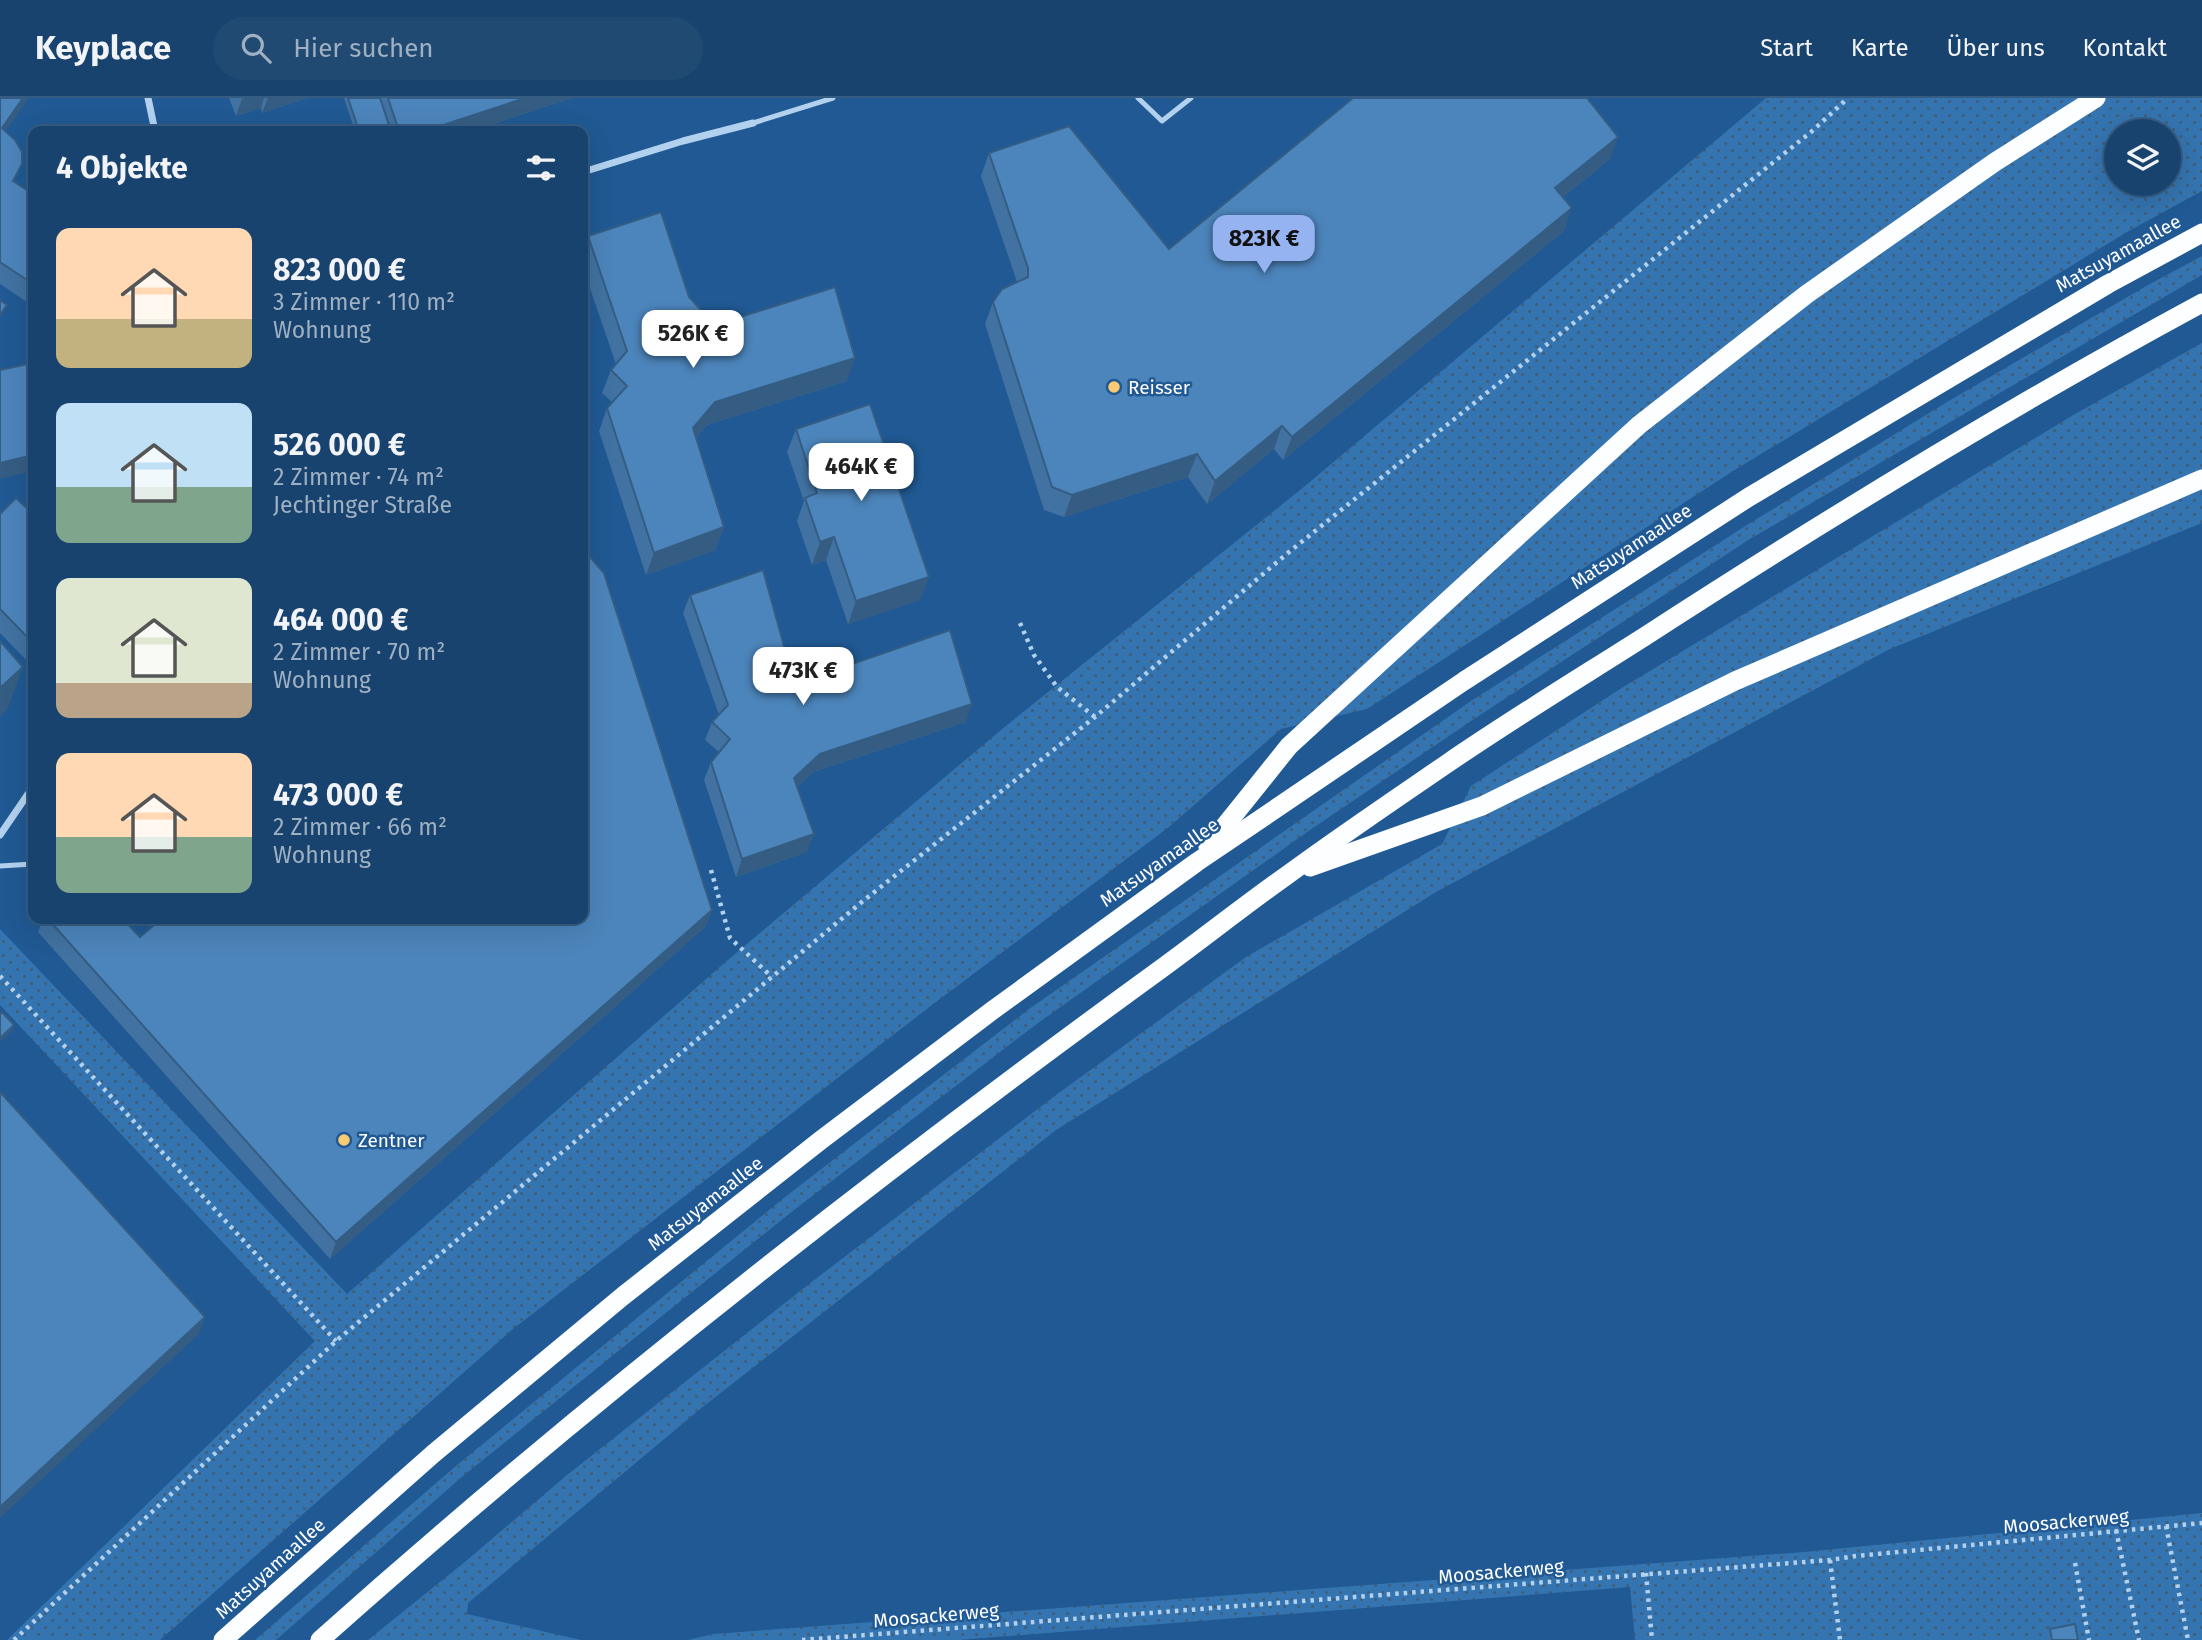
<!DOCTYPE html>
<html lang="de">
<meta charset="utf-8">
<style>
:root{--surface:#18436e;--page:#214a73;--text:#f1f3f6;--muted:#9fb0c2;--line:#365c81;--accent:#95b2f1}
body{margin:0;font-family:"Fira Sans",sans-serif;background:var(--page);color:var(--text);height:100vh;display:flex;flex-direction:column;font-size:26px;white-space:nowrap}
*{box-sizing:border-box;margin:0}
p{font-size:23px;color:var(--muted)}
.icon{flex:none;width:38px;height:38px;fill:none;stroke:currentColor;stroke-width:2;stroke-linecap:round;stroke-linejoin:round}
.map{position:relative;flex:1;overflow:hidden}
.sheet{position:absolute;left:28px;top:28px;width:560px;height:798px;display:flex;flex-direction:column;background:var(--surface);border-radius:14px;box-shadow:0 7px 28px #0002,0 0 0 2px var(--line)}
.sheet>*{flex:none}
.buttons{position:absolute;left:2104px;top:21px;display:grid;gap:14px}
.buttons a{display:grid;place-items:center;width:77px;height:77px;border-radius:50%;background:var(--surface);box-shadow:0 7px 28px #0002,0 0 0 2px var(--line);font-size:35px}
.price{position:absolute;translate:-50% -60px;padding:0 16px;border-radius:14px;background:#fff;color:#222;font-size:23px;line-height:46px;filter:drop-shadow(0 2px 4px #0008)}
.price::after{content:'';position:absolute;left:50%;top:42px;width:21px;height:16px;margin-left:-10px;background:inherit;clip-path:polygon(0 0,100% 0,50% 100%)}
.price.current{background:var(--accent);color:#111}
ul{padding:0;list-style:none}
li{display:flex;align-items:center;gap:21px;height:175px;padding:0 28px}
li span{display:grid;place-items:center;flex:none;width:196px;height:140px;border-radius:14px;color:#555}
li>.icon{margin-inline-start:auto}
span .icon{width:84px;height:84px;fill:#fffc;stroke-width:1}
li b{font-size:30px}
h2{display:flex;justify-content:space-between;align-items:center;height:84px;padding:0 28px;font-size:30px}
header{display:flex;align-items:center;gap:42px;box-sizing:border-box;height:98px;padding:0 35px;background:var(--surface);border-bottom:2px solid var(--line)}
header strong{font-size:33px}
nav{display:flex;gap:38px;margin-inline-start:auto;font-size:24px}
.search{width:490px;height:63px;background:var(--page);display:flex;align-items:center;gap:18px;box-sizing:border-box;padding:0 24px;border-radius:38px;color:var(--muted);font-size:26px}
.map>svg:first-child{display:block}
.green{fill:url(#green-dots);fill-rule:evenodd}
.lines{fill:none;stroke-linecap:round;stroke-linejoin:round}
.path{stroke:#b2d1ee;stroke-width:4.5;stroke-dasharray:3.5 5;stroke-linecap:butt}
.service{stroke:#b2d1ee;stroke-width:5}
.minor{stroke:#b2d1ee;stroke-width:7}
.trunk{stroke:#fcfeff;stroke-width:19}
.wall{fill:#4172a1}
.shaded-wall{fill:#355d83}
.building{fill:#4c85bb;stroke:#355d83;stroke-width:2}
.poi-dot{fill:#fbcb73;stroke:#205993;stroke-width:2.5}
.labels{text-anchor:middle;stroke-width:5;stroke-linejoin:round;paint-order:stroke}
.street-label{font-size:19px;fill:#fff;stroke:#205993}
.poi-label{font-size:19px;fill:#fff;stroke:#205993;text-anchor:start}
</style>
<header>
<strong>Keyplace</strong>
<div class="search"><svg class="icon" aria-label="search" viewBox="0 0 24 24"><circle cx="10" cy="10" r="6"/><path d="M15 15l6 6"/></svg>Hier suchen</div>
<nav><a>Start</a><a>Karte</a><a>Über uns</a><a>Kontakt</a></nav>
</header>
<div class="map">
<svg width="2202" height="1542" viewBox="0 0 2202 1542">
<defs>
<pattern id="green-dots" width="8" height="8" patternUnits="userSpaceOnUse" patternTransform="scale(1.75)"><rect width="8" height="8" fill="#3474b0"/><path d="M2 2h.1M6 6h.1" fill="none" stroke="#415e79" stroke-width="1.8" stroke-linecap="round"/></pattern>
</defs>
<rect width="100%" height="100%" fill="#205993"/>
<g class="green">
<path d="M1766,0H2202V93L2127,134L1733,373L1367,611L1281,631L1169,729L928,910L513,1231L160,1542H7L315,1243L0,907V831L347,1196L722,867L1002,631L1305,388ZM2116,33H2168V86H2116Z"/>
<polygon points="2202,158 2202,177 1750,441 1480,617 1310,732 1038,925 794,1112 463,1378 276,1542 255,1542 457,1367 785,1099 1029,911 1471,603 1747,427 1947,304 2148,187"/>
<polygon points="2202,245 2202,425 1890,551 1436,794 1056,1032 699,1312 468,1505 467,1516 581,1542 368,1542 466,1463 567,1377 809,1186 1056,997 1246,859 1442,746 1471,688 1620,591 2075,316"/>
<polygon points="2202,1415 2202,1542 1635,1542 1630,1489 958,1542 688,1542 713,1536 1804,1454"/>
</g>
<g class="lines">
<g class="path">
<polyline points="1020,525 1034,557 1057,589 1095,619"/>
<polyline points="711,772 730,840 772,879"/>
<polyline points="0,878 336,1243"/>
<polyline points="2166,1428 2188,1542"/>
<polyline points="2116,1432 2139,1542"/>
<polyline points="1830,1462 1840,1542"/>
<polyline points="2075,1465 2089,1542"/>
<polyline points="1646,1475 1652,1542"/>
<polyline points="14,1542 336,1243 863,803 1095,619 1289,454 1811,34 1848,0"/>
<polyline points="802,1542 1830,1462 1856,1458 2202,1425"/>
</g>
<g class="service">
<polyline points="1138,0 1162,23 1191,0"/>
<polyline points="753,25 833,0"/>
<polyline points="0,768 33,766"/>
</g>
<g class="minor">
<polyline points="148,0 155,33"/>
<polyline points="583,74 683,43 753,25"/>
<polyline points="0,737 28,696 33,691"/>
</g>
<g class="trunk">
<polyline points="1208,749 1289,648 1639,327 1807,196 1995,64 2096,0"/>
<polyline points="1310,769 1482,708 1735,583 2202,381"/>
<polyline points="223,1542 433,1356 623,1198 821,1042 993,912 1197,764 1464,583 1749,399 2108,186 2202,135"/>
<path d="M320,1542C589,1302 873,1080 1165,868C1206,838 1245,807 1286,778C1339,739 1394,702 1448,665C1512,621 1578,581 1644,539C1826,421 2011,308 2202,205"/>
</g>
</g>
<g class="wall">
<polygon points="0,0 15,84 33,96 33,208 0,186"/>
<polygon points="229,0 307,0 262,15 261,10 236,18"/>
<polygon points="344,0 572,0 472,33 355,33"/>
<polygon points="989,55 1169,151 1610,61 1563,99 1564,133 1283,362 1274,351 1207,406 1188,379 1064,419 1044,412 985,226 993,204 1017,184 981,78"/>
<polygon points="588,138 689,199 715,227 847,283 707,327 696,340 724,429 715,452 646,477 599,333 607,310 613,305 602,295 611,272 616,266 583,170 583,152"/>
<polygon points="796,331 920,502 848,526 826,462 812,467 797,423 804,403 787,354"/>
<polygon points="0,416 33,416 33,569 0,535"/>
<polygon points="690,497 787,559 815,579 966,624 813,674 797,689 807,754 736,779 704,682 711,664 719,654 705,642 712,624 719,617 683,515"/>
<polygon points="712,812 705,829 330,1161 38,834 43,821 48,821 140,839"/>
<polygon points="2050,1531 2078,1542 2049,1542 2048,1537"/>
</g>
<g class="shaded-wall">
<polygon points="23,0 29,0 0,41 2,30"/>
<polygon points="245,0 264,0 261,10 236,18 242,1"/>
<polygon points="268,0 307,0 262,15"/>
<polygon points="525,0 572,0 472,33 425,33"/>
<polygon points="1618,39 1610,61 1547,112 1555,90"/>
<polygon points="1572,110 1564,133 1283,362 1292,339"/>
<polygon points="855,260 847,283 707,327 685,353 693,330 715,304"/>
<polygon points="1282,328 1274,351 1207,406 1215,383"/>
<polygon points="1197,356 1188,379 1064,419 1072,397"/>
<polygon points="33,357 33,373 0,381 0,365"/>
<polygon points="724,429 715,452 646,477 654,455"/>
<polygon points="834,439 826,462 812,467 820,444"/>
<polygon points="929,479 920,502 848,526 856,503"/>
<polygon points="23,569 8,610 0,618 0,590"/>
<polygon points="972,606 966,624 813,674 788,698 794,680 820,656"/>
<polygon points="814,736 807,754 736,779 742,761"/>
<polygon points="712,812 705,829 330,1161 336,1144"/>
<polygon points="14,927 12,933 0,944 0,940"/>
<polygon points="205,1219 199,1236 0,1420 0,1409"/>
</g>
<g class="building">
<polygon points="0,0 23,0 2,30 15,42 22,54 22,66 13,83 33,96 33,186 0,164"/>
<polygon points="348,0 380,0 391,33 359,33"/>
<polygon points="388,0 525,0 425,33 399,33"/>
<polygon points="1353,0 1587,0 1618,39 1555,90 1572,110 1292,339 1282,328 1215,383 1197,356 1072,397 1052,389 993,204 1002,191 1028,179 1028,170 989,55 1069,28 1169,151"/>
<polygon points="661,114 689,199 715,227 835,189 855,260 715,304 693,330 724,429 654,455 607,310 627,288 611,272 627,253 588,138"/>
<polygon points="0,202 7,207 0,217"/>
<polygon points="33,265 33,357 0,365 0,272"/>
<polygon points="870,306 929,479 856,503 834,439 820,444 805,400 817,395 796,331"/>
<polygon points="16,400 33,416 33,545 0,511 0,416"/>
<polygon points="583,451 604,475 712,812 336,1144 48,821 123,821 140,839 161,821 583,821"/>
<polygon points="763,472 787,559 815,579 950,532 972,606 820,656 794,680 814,736 742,761 711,664 730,641 712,624 728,607 690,497"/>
<polygon points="0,543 23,569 0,590"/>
<polygon points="2,914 14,927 0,940 0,916"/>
<polygon points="0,994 205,1219 0,1409"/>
<polygon points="2075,1526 2078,1542 2052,1542 2050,1531"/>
</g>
<g class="poi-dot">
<circle cx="1114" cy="289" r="7"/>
<circle cx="344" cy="1042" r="7"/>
</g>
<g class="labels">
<g class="street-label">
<text transform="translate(2118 155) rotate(-29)" y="7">Matsuyamaallee</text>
<text transform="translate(1631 448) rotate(-33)" y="7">Matsuyamaallee</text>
<text transform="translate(1159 764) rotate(-35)" y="7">Matsuyamaallee</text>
<text transform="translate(705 1105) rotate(-38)" y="7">Matsuyamaallee</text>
<text transform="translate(2066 1423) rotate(-5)" y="7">Moosackerweg</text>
<text transform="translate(270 1470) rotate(-42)" y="7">Matsuyamaallee</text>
<text transform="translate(1501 1473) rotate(-5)" y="7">Moosackerweg</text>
<text transform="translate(936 1517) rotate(-5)" y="7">Moosackerweg</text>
</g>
<g class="poi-label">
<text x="1128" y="296">Reisser</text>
<text x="358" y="1049">Zentner</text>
</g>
</g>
</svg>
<div class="buttons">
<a><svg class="icon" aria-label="layers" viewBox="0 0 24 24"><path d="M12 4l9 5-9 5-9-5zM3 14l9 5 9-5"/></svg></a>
</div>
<b class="price current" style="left:1264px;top:177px">823K €</b>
<b class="price" style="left:693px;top:272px">526K €</b>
<b class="price" style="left:861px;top:405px">464K €</b>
<b class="price" style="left:803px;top:609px">473K €</b>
<section class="sheet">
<h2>4 Objekte<svg class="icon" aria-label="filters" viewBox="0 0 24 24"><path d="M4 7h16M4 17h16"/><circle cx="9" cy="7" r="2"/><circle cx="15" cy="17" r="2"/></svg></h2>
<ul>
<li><span style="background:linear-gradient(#ffd9b3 65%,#c2b280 0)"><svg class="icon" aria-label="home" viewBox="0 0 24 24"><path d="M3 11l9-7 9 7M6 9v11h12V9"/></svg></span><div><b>823 000 €</b><p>3 Zimmer · 110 m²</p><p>Wohnung</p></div></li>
<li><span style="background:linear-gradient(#bfe0f5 60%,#7fa58c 0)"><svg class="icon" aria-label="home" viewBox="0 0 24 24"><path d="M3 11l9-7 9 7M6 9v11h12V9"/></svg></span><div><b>526 000 €</b><p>2 Zimmer · 74 m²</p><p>Jechtinger Straße</p></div></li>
<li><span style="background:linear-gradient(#dfe7d0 75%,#b9a48a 0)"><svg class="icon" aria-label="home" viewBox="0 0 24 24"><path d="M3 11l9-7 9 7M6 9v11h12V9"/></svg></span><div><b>464 000 €</b><p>2 Zimmer · 70 m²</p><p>Wohnung</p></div></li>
<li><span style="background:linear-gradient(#ffd9b3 60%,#7fa58c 0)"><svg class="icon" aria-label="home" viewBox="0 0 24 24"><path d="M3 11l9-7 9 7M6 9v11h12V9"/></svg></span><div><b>473 000 €</b><p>2 Zimmer · 66 m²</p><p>Wohnung</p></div></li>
</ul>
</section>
</div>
